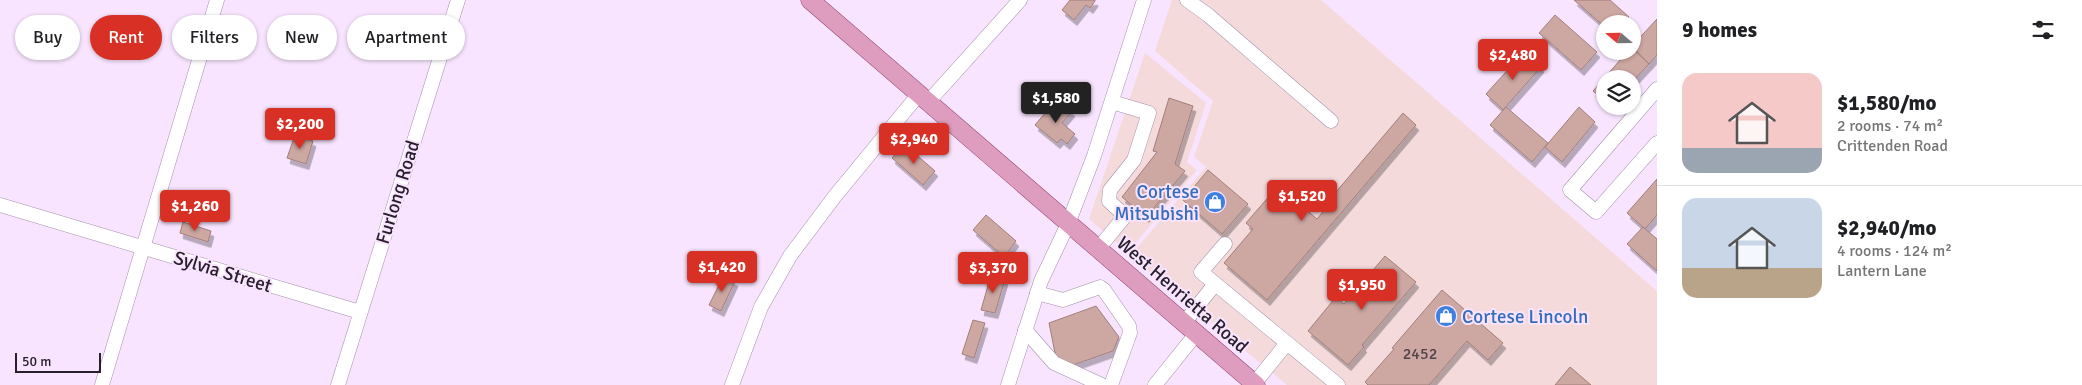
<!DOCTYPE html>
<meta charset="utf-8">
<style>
:root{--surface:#fff;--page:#f2f2f2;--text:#202124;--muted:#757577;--line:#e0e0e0;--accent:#d93025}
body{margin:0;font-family:Signika,sans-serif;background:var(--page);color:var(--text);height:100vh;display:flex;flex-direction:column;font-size:19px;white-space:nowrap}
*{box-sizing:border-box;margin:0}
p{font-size:16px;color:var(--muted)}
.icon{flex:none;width:28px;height:28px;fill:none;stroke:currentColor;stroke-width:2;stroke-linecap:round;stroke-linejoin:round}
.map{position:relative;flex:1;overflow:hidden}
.sheet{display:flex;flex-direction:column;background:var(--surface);width:425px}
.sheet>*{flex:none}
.guide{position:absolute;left:15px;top:15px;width:475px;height:45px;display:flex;gap:10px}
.needle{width:32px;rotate:290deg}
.buttons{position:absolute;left:1596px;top:15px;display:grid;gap:10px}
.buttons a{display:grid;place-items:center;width:45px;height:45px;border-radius:50%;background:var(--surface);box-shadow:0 1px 4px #0004;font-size:25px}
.scale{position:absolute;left:15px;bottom:12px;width:86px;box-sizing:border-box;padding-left:5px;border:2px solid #27202a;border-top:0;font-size:14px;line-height:18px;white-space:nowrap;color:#27202a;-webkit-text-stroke:4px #f8e4fe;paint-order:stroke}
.price{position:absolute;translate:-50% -42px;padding:0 11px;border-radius:5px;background:var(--accent);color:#fff;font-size:16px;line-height:32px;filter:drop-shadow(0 1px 2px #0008)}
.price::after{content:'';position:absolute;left:50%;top:30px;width:15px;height:11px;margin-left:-8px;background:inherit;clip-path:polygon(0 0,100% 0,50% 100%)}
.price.selected{background:#222;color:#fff}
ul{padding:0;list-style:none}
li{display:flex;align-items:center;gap:15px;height:125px;padding:0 25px}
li+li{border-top:1px solid var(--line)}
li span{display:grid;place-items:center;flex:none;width:140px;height:100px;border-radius:15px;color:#555}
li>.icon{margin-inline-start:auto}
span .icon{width:60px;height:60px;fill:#fffc;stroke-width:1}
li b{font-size:21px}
h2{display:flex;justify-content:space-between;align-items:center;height:60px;padding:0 25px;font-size:21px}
.pill{padding:0 18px;border-radius:22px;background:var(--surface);box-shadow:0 1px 4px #0004;font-size:18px;line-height:45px}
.pill.selected{background:var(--accent);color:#fff}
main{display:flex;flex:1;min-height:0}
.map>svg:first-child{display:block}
.commercial{fill:#f5dadc}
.building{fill:#cda7a2;stroke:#a07f7b;filter:url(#shadow)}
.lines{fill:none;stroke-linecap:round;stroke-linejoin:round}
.minor-casing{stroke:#a390a9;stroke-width:15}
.major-casing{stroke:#904670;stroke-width:19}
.minor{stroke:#fff;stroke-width:14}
.major{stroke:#de9dbf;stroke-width:18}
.labels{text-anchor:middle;stroke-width:4;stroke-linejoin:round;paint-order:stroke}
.number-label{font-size:16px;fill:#504248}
.shop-label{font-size:19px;fill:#366cbe;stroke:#f8e4fe;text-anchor:end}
.street-label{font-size:19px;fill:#27202a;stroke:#f8e4fe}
</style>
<main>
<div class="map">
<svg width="1657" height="385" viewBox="0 0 1657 385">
<defs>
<filter id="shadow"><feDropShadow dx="3" dy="5.5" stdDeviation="0" flood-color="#0004"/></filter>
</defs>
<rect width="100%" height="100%" fill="#f8e4fe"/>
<g class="commercial">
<polygon points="1172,0 1321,0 1657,291 1657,385 1287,385 1130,256 1206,167 1194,157 1213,101 1155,51"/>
<polygon points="1145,53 1206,103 1187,162 1197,170 1128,252 1089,219"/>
</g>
<g class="building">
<polygon points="1070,0 1095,0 1095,1 1090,8 1086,5 1074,20 1062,10"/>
<polygon points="1574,0 1610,0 1629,17 1623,24 1605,24 1605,27"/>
<polygon points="1555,15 1597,52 1581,70 1539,33"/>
<polygon points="1657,19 1657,55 1649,64 1632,46"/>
<polygon points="1632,48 1649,64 1632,82 1632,79 1605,79 1605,101 1593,91 1628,51 1632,51"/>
<polygon points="1524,52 1541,67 1503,110 1486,94"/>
<polygon points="1169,98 1193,106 1175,164 1185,171 1146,217 1122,197 1157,152 1153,151"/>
<polygon points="1059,101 1072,111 1062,123 1075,134 1067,144 1061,139 1057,143 1035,125 1046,112 1049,114"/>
<polygon points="1506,107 1548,143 1532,162 1490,125"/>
<polygon points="1579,107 1595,122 1562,162 1545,147"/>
<polygon points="1403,113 1416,125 1267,300 1224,263 1253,229 1246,223 1278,186 1317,219 1327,207 1325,205"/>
<polygon points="295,135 313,141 306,164 287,158"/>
<polygon points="904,144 935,171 923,185 892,158"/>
<polygon points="1208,170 1248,204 1222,234 1183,200"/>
<polygon points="1657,179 1657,215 1645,229 1627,213"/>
<polygon points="986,215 1016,241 1004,257 973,230"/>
<polygon points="183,222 211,231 208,242 180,233"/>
<polygon points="1643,227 1657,239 1657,271 1627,244"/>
<polygon points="1385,256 1416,282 1362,345 1364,347 1348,365 1308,331 1336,297 1344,304"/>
<polygon points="724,275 735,281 721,311 709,305"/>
<polygon points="991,275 1005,279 995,313 981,310"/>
<polygon points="1442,290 1503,343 1488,360 1467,341 1429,385 1368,385 1365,382 1394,349 1392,348"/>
<polygon points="1096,306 1119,337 1113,351 1073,365 1057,363 1049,323"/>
<polygon points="973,320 985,323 974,358 962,354"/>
<polygon points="1570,367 1591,385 1555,385"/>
</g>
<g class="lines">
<g class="minor-casing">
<g id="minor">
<polyline points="1187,0 1208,15 1331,121"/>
<polyline points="1657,89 1570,190 1596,212 1657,143"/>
<polyline points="929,101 1020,0"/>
<polyline points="0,205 360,312"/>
<polyline points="1225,244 1201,272 1338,385"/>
<polyline points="1098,249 1125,216 1109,201 1110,190 1134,160 1149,113 1112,102"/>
<polyline points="1037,293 1063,300 1100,287 1104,290 1129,326 1130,333 1111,385"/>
<polyline points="1184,323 1215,284"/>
<polyline points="1025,330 1054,363 1102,385"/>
<polyline points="1254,384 1287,343"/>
<polyline points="102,385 217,0"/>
<polyline points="338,385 458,0"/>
<polyline points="732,385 761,307 790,256 835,196 919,94"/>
<polyline points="1008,385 1041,281 1068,224 1094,156 1144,0"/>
<polyline points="1155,385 1196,334"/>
</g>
</g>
<g class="major-casing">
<polyline id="major" points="810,0 1256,385"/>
</g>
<use href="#minor" class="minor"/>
<use href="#major" class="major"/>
</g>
<defs>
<g id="shop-disc" transform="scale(1.125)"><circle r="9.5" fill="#3f7fe0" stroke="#f8e4fe"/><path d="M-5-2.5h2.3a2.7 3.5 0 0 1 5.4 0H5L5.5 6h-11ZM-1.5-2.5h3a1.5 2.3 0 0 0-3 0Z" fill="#fff"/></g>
</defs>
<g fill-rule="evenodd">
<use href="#shop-disc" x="1215" y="202"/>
<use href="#shop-disc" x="1446" y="316"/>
</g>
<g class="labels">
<g class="number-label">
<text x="1420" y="359">2452</text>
</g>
<g class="shop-label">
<text x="1199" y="198">Cortese<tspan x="1199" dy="22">Mitsubishi</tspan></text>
<text x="1462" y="323" text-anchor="start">Cortese Lincoln</text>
</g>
<g class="street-label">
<text transform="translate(397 192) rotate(-73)" y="7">Furlong Road</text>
<text transform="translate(223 271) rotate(17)" y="7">Sylvia Street</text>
<text transform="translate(1183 294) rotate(41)" y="7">West Henrietta Road</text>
</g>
</g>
</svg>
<div class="buttons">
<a><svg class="needle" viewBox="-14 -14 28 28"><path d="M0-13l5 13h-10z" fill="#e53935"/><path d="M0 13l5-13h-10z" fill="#757577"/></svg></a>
<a><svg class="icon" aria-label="layers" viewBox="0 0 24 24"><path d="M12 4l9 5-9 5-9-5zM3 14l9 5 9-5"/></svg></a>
</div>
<div class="scale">50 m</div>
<b class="price" style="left:1513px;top:81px">$2,480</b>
<b class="price selected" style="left:1056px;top:124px">$1,580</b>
<b class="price" style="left:300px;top:150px">$2,200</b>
<b class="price" style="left:914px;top:165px">$2,940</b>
<b class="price" style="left:1302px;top:222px">$1,520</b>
<b class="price" style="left:195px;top:232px">$1,260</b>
<b class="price" style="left:722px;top:293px">$1,420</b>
<b class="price" style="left:993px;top:294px">$3,370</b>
<b class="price" style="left:1362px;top:311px">$1,950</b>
<div class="guide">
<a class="pill">Buy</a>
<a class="pill selected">Rent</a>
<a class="pill">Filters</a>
<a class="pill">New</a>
<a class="pill">Apartment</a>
</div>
</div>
<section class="sheet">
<h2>9 homes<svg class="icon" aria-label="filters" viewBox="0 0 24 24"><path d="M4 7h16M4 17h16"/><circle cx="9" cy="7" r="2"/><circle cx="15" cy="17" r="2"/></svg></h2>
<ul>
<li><span style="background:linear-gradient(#f6c9c9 75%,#9aa5b1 0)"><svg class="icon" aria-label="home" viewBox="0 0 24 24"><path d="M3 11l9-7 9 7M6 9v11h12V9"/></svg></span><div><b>$1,580/mo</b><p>2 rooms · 74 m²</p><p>Crittenden Road</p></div></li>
<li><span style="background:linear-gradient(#c9d6e8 70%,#b9a48a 0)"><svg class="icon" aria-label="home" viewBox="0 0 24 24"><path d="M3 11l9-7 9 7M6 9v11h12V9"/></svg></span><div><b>$2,940/mo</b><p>4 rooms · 124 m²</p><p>Lantern Lane</p></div></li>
</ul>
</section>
</main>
